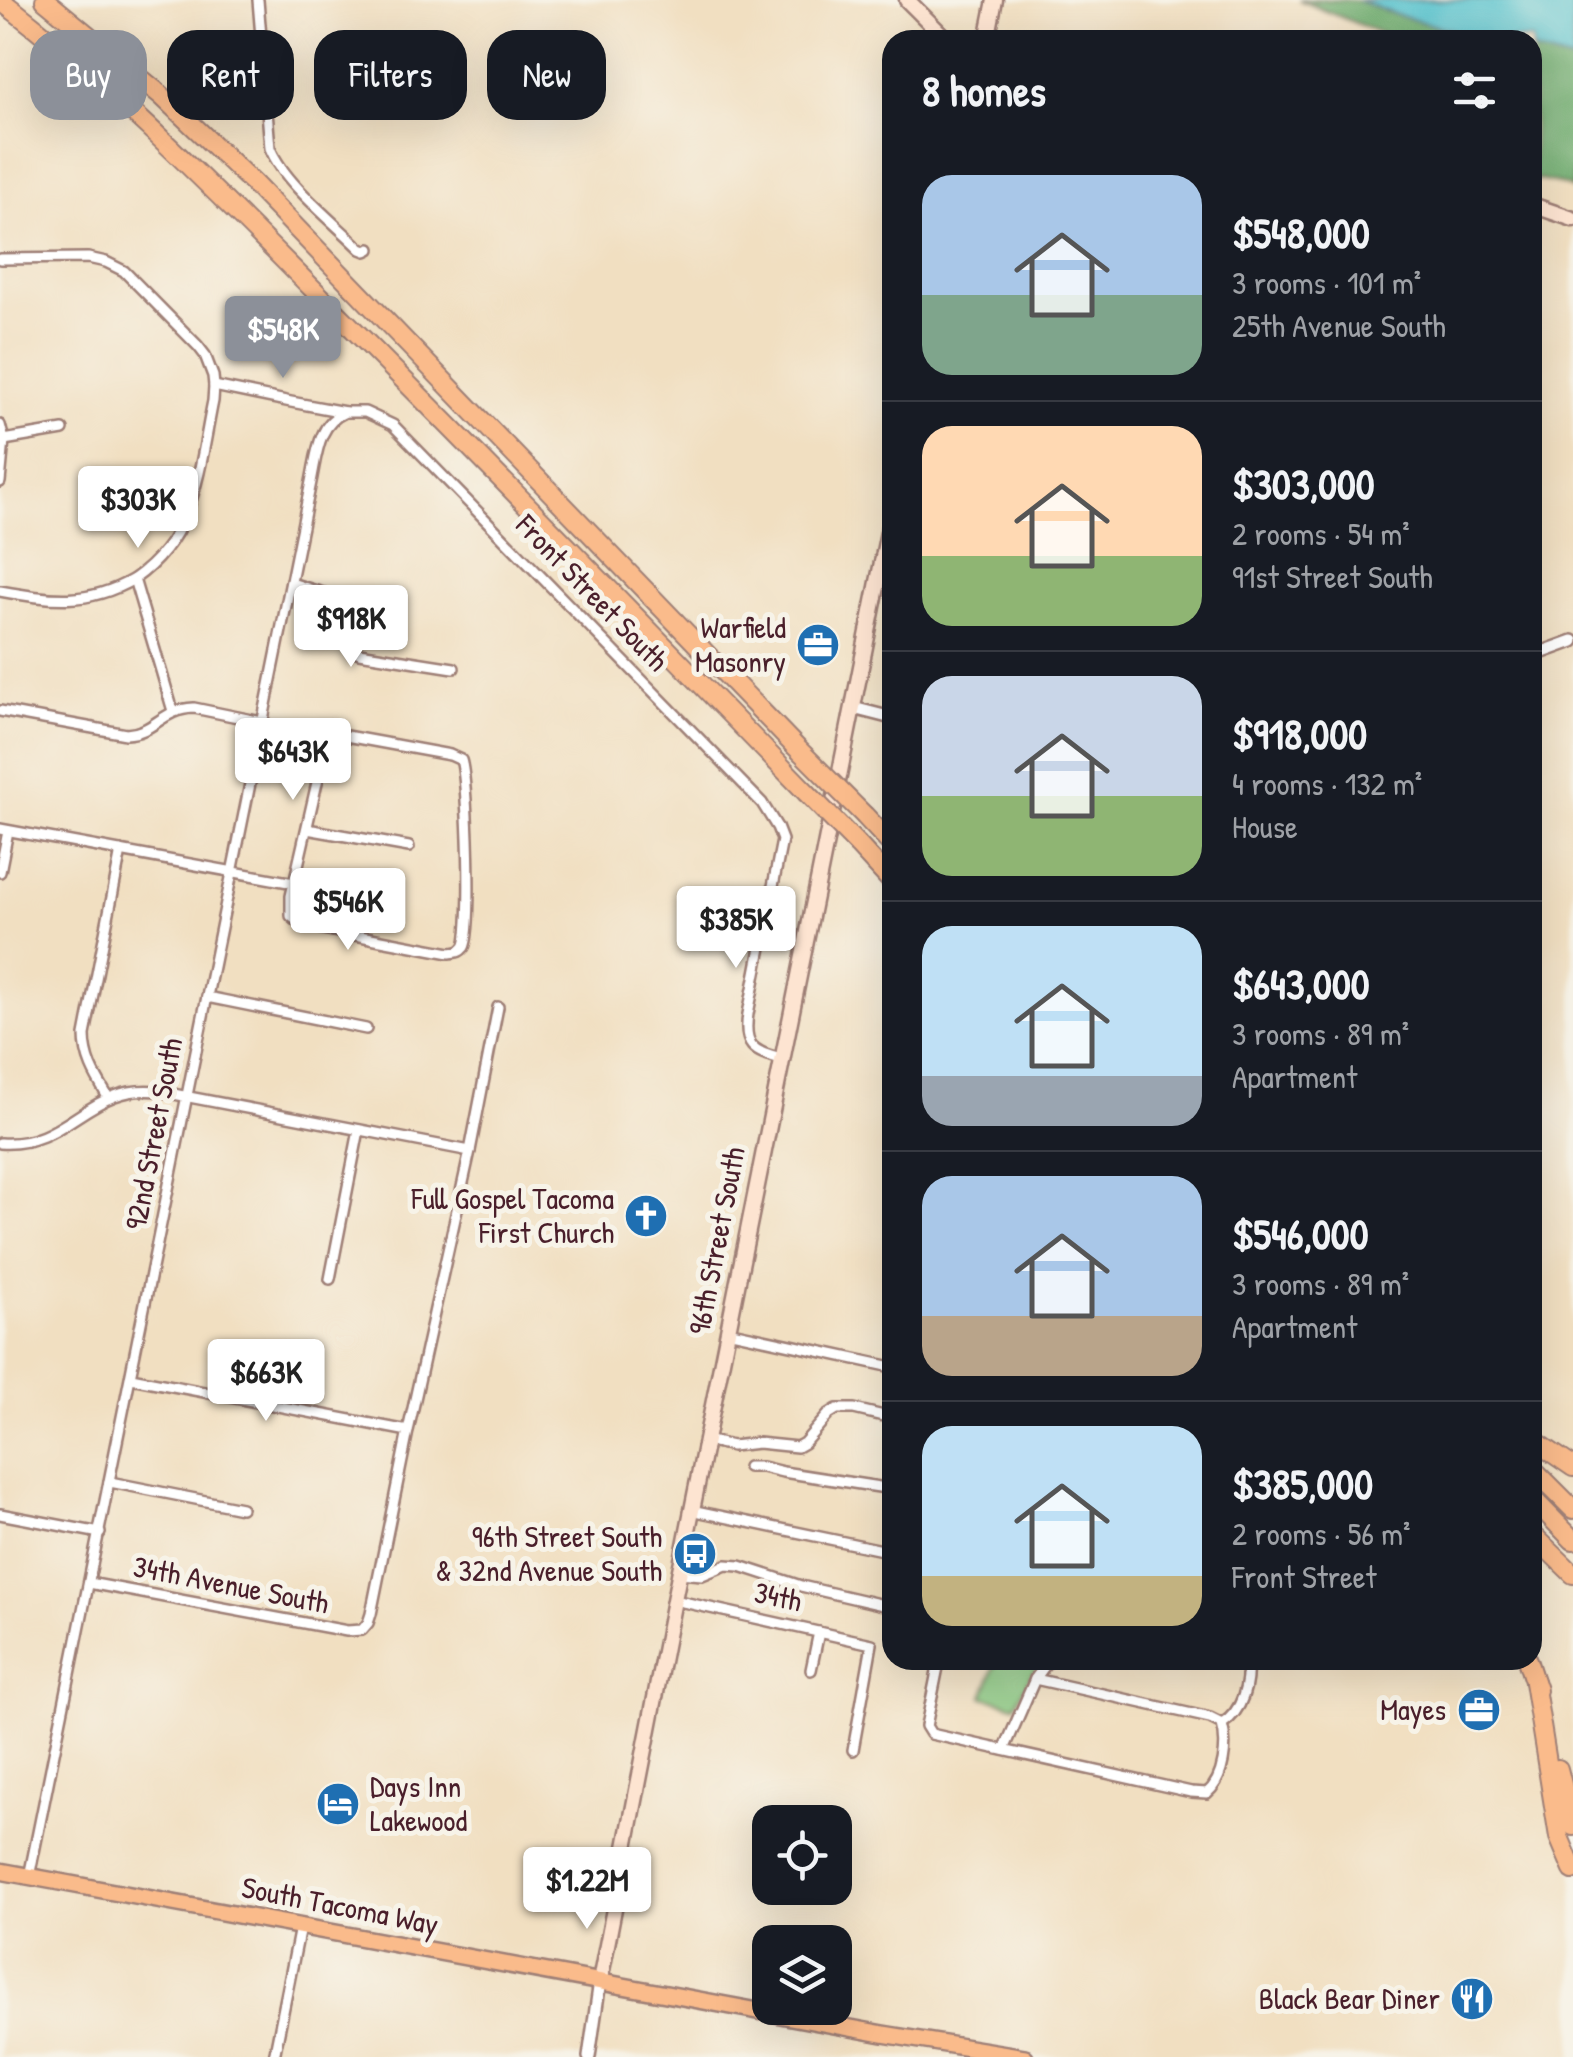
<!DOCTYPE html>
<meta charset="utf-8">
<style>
:root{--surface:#171b24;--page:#242831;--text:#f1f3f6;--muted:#9ea1a6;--line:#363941;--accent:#8c9099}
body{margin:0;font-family:"Patrick Hand",sans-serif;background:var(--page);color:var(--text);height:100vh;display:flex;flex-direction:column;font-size:38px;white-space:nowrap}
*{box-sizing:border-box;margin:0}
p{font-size:32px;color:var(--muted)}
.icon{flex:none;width:55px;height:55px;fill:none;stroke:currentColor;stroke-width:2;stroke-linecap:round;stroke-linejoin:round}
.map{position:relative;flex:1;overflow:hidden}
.panel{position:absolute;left:882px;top:30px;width:660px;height:1640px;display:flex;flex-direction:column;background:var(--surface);border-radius:30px;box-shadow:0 10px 40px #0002}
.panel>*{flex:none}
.guide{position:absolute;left:30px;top:30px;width:702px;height:90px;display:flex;gap:20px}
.fabs{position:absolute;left:752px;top:1805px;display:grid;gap:20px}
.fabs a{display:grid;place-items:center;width:100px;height:100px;border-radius:20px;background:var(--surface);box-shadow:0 10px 40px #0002;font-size:50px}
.price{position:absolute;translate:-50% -85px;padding:0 22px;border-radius:10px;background:#fff;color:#222;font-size:32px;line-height:65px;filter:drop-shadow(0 2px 5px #0008)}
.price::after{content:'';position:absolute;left:50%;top:60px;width:30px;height:22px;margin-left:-15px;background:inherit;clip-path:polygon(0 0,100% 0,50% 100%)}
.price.active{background:var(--accent);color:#fff}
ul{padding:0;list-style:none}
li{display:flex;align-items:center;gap:30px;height:250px;padding:0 40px}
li+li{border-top:2px solid var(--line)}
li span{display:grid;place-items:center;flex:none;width:280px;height:200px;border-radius:30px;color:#555}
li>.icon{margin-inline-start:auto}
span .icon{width:120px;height:120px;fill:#fffc;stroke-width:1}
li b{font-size:42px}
h2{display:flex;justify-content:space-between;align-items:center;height:120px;padding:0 40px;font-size:42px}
.pill{padding:0 35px;border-radius:30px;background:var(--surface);box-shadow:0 10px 40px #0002;font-size:35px;line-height:90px}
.pill.active{background:var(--accent);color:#fff}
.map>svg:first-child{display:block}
.green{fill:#85c57d;stroke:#687254;stroke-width:2.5}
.forest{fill:#6caa6c;stroke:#5b644c;stroke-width:2.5}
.water{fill:#55c2ce;stroke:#50707c;stroke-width:2.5}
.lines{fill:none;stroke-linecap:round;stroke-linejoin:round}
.minor-casing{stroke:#9e7f76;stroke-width:14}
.tertiary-casing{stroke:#9e7f76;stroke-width:16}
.secondary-casing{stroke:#9e7f76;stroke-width:19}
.primary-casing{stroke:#9e7f76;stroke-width:20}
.motorway-casing{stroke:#9e7f76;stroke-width:22}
.minor{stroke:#fff;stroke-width:9}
.tertiary{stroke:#fff;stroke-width:11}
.secondary{stroke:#fde4d1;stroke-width:14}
.primary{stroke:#fabb8b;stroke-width:15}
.motorway{stroke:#fabb8b;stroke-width:18}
.motorway-bridge-casing{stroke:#9e7f76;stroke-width:22;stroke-linecap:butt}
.motorway-bridge{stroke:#fabb8b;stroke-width:18}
.labels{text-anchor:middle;stroke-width:10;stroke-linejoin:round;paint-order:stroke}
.street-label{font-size:30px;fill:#4a1f2b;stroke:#f7f3e8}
.poi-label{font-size:30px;fill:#4a1f2b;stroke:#f7f3e8;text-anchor:end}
</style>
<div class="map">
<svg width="1573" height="2057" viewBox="0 0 1573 2057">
<rect width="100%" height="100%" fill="#f7f3e8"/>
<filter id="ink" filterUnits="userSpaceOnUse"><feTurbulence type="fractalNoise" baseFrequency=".01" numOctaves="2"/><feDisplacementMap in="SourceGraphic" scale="20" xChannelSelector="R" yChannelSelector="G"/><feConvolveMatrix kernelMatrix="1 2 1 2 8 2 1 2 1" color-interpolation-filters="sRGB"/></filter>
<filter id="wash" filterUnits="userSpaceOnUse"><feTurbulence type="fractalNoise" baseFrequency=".0048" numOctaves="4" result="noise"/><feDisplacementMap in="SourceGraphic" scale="40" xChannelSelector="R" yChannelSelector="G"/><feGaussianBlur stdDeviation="2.25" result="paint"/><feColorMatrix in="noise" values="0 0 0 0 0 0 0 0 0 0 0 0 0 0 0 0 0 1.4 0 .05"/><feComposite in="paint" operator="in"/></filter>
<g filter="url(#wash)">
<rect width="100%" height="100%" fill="#f1dfc1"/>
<polygon class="green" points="997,1660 1043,1660 1031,1675 1015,1705 983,1697"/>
<g class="forest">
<polygon points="1299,0 1358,0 1396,15 1489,40 1385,40 1385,35"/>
<polygon points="1533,51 1573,62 1573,189 1564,185 1533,179"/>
</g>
<polygon class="water" points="1358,0 1573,0 1573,62 1533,51 1532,40 1489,40 1396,15"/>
</g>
<g filter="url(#ink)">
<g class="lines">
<g class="minor-casing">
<g id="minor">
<path d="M258,0L270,148C284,183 334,222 361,249L366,251L370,249"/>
<path d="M0,259L88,258L106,262L124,271L198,346L205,355L213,376L214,386L213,401C199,469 196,536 134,579L173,711"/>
<path d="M214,386L291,402L345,412H365L393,425L762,803L777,827L782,840L748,1014C743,1046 753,1052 782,1059"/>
<polyline points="0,425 4,440 0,482"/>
<polyline points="4,440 63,430"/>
<polyline points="291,583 326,594 339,626 354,650 359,653 454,668"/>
<path d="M0,591C51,600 87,606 134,579"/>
<path d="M0,711L126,734C155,733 161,709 194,708L262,722"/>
<path d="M346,736L450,755L461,760C468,780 473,933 464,947C459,953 457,952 450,953L302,925L291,916V896L324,752L330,742Z"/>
<polyline points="0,829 294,883"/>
<polyline points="307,829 409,847"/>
<polyline points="0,872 8,831"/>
<polyline points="207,997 366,1029"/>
<path d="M108,1097C96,1077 85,1060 85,1035L121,851"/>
<path d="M0,1143C71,1148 88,1080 163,1092L470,1151"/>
<polyline points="330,1279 359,1130"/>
<polyline points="727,1331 892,1367"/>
<polyline points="131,1378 408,1431"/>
<polyline points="705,1440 732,1446 758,1443 797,1447 804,1443 829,1414 837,1409 854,1409 892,1418"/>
<polyline points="748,1467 762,1467 783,1472 892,1489"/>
<polyline points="110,1482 241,1508"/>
<polyline points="691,1510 892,1552"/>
<polyline points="0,1514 100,1533"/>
<polyline points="679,1573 702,1575 726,1565 740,1566 801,1586 892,1607"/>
<polyline points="89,1583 347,1631 362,1630 368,1623 371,1614 408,1431 470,1151 498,1007"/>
<polyline points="674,1600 872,1644 853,1750"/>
<path d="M937,1661L938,1667L926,1726L931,1734L1191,1792L1207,1793C1224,1779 1228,1745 1222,1724"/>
<polyline points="811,1670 819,1632"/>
<polyline points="1035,1679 1210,1718 1222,1724"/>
<path d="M1222,1724C1243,1711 1249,1684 1247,1660"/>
<polyline points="1004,1750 1035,1679 1049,1660"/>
<path d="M29,1877L312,477C317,452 319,423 345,412"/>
<polyline points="274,2057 300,1927"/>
</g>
</g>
<g class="tertiary-casing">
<g id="tertiary">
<polyline points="1532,656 1573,641"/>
<polyline points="853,708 892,718"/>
<polyline points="589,2057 600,1981"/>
</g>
</g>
<g class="secondary-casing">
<g id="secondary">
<polyline points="907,0 947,40"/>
<polyline points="987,40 995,0"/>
<polyline points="1532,205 1573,219"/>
<polyline points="600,1981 674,1600 892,512"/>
</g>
</g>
<g class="primary-casing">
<polyline id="primary" points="0,1871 883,2034 1025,2057"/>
</g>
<g class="motorway-casing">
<g id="motorway">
<path d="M0,0C117,89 219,195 323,299C486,461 645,627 806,792"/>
<polyline points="45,0 162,96 253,183 793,744"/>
<polyline points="865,816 892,845"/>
<polyline points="858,845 892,882"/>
<polyline points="1532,1439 1573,1467"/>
<polyline points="1532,1468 1573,1509"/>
<polyline points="1532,1498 1573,1540"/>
<polyline points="1532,1534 1573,1574"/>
<polyline points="1527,1660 1537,1690"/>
<polyline points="1534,1682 1559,1837 1573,1870"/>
<polyline points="1558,1769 1573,1826"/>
</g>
</g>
<use href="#minor" class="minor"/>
<use href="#tertiary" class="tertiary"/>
<use href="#secondary" class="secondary"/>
<use href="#primary" class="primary"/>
<use href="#motorway" class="motorway"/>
<g class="motorway-bridge-casing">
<g id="motorway-bridge">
<polyline points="793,744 865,816"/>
<polyline points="806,792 858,845"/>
</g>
</g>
<use href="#motorway-bridge" class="motorway-bridge"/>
</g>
</g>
<defs>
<g id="office-disc" transform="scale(2.25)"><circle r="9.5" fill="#1f6fb2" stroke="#f7f3e8"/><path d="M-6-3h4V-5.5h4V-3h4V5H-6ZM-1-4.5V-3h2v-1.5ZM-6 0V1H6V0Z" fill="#fff"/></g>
<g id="church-disc" transform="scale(2.25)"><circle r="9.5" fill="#1f6fb2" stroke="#f7f3e8"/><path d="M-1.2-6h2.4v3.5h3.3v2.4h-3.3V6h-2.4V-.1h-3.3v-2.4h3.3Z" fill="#fff"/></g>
<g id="bus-disc" transform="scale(2.25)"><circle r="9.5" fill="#1f6fb2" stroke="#f7f3e8"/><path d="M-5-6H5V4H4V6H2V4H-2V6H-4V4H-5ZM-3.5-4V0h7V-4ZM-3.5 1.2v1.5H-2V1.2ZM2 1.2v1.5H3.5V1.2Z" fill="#fff"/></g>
<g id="hotel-disc" transform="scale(2.25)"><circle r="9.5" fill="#1f6fb2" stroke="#f7f3e8"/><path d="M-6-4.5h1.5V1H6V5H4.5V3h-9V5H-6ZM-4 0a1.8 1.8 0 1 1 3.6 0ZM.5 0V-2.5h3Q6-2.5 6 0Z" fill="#fff"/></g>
<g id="restaurant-disc" transform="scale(2.25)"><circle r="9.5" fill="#1f6fb2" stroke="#f7f3e8"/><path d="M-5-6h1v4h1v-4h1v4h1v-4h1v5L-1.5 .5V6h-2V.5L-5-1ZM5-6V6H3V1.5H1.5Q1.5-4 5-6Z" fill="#fff"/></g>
</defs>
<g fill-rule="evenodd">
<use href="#office-disc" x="818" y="645"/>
<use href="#church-disc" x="646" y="1216"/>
<use href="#bus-disc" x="695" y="1554"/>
<use href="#office-disc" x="1479" y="1710"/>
<use href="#hotel-disc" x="338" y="1804"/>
<use href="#restaurant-disc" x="1472" y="1999"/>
</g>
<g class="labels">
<g class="street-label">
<text transform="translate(592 593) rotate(46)" y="10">Front Street South</text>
<text transform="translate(154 1134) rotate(-79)" y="10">92nd Street South</text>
<text transform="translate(717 1241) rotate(-79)" y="10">96th Street South</text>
<text transform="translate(231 1585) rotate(11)" y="10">34th Avenue South</text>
<text transform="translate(778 1597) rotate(12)" y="10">34th</text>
<text transform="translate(340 1906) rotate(11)" y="10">South Tacoma Way</text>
</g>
<g class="poi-label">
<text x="786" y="638">Warfield<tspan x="786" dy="34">Masonry</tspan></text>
<text x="614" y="1209">Full Gospel Tacoma<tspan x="614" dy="34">First Church</tspan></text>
<text x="662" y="1547">96th Street South<tspan x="662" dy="34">&amp; 32nd Avenue South</tspan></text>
<text x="1446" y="1720">Mayes</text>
<text x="370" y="1797" text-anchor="start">Days Inn<tspan x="370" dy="34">Lakewood</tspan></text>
<text x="1440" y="2009">Black Bear Diner</text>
</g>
</g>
</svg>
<div class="fabs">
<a><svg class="icon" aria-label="locate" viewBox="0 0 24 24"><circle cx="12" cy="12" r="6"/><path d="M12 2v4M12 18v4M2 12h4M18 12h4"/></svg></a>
<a><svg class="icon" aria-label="layers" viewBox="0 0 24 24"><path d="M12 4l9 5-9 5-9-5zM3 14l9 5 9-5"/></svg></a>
</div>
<b class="price active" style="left:283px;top:381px">$548K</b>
<b class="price" style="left:138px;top:551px">$303K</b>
<b class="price" style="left:351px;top:670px">$918K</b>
<b class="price" style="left:293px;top:803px">$643K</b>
<b class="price" style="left:348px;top:953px">$546K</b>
<b class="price" style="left:736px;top:971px">$385K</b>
<b class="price" style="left:266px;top:1424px">$663K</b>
<b class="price" style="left:587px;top:1932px">$1.22M</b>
<div class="guide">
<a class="pill active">Buy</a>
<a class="pill">Rent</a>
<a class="pill">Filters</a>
<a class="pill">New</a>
</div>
<section class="panel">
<h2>8 homes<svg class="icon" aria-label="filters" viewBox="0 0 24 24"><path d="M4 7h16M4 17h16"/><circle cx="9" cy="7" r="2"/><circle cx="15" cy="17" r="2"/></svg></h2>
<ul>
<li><span style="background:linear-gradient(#a9c7e8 60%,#7fa58c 0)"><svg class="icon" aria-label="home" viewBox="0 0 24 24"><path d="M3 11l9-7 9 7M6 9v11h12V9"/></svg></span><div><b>$548,000</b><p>3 rooms · 101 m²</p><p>25th Avenue South</p></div></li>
<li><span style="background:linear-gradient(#ffd9b3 65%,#8fb573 0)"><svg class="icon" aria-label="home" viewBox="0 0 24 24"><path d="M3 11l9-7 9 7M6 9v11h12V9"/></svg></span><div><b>$303,000</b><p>2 rooms · 54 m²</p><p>91st Street South</p></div></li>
<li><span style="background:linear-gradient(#c9d6e8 60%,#8fb573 0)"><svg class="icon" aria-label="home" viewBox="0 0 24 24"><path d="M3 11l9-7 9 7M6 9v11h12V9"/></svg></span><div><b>$918,000</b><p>4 rooms · 132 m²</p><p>House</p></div></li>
<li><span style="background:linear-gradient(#bfe0f5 75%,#9aa5b1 0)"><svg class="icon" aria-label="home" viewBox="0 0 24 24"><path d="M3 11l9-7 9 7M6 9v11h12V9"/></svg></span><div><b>$643,000</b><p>3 rooms · 89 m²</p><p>Apartment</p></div></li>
<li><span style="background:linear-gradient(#a9c7e8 70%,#b9a48a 0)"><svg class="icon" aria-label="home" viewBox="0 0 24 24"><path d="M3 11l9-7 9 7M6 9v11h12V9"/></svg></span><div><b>$546,000</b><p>3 rooms · 89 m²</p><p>Apartment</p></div></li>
<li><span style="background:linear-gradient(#bfe0f5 75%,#c2b280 0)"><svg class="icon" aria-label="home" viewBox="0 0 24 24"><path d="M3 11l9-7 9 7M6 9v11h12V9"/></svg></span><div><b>$385,000</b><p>2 rooms · 56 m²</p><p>Front Street</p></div></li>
</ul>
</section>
</div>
